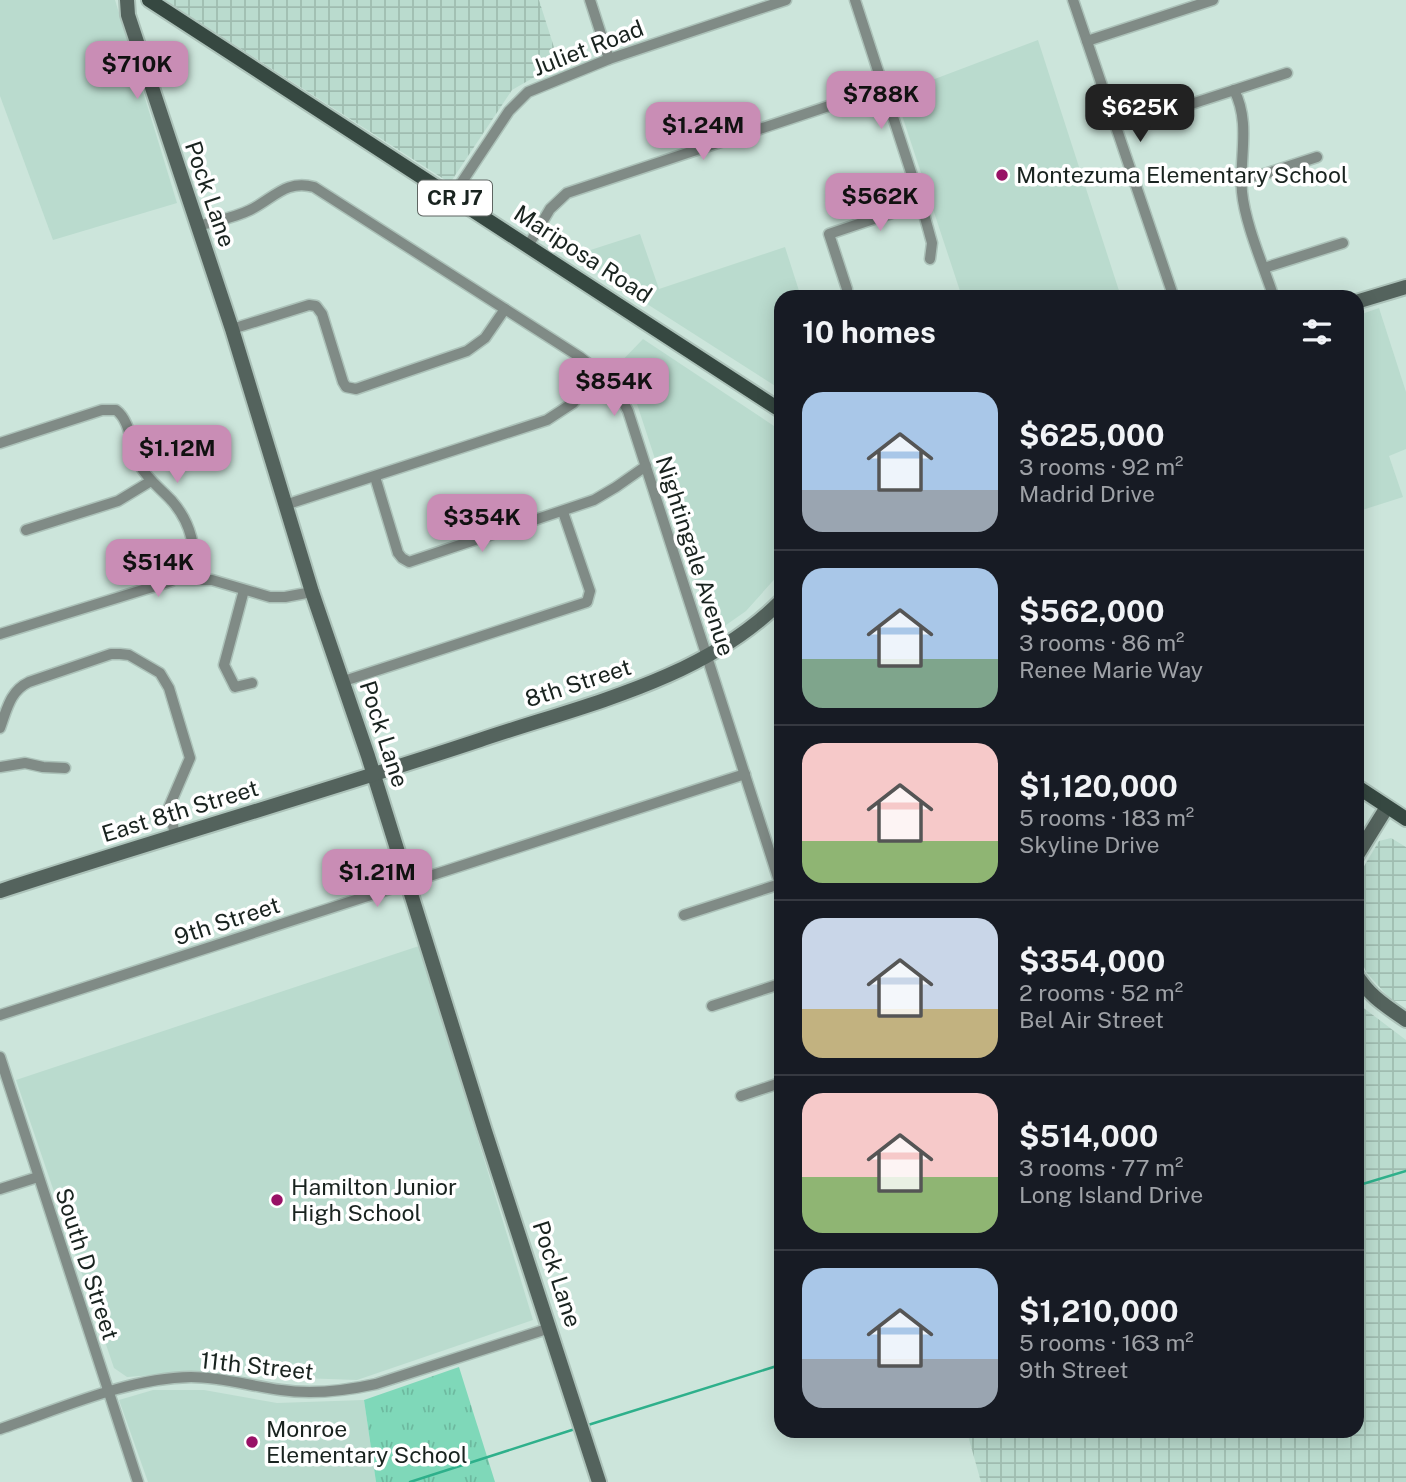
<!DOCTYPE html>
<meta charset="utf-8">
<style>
:root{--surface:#171b24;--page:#242831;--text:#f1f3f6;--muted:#9ea1a6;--line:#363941;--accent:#c98db5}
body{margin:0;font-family:"Public Sans",sans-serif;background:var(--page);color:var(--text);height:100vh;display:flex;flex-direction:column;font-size:26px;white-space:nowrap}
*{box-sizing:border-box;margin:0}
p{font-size:23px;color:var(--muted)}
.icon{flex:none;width:38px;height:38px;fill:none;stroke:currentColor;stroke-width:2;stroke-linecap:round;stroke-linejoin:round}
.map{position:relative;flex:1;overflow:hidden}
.panel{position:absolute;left:774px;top:290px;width:590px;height:1148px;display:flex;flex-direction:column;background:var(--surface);border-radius:21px;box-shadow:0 4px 18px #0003}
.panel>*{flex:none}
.price{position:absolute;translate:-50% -60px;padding:0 16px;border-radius:14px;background:var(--accent);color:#111;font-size:23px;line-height:46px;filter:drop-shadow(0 2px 4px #0008)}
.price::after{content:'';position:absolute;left:50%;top:42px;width:21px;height:16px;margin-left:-10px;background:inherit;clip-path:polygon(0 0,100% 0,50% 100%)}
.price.selected{background:#222;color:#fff}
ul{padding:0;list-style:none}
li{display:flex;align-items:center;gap:21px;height:175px;padding:0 28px}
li+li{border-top:2px solid var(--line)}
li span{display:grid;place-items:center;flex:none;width:196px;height:140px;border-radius:21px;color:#555}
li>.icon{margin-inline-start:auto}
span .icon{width:84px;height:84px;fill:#fffc;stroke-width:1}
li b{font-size:30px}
h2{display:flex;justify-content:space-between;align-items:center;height:84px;padding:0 28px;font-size:30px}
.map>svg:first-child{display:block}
.built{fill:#badbce}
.industrial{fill:url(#industrial-grid)}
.park{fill:url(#park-tufts)}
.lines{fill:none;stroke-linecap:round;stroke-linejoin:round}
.stream{stroke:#2eb08b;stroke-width:2.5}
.street-casing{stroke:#acc2b9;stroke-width:13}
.secondary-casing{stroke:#acc2b9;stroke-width:18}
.primary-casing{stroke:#acc2b9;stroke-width:18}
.street{stroke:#808b86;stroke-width:10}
.secondary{stroke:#54635d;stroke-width:14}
.primary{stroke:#364841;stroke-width:14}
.poi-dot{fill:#981166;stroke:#fff;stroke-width:2.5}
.labels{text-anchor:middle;stroke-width:7;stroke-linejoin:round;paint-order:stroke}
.shield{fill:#fff;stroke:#5e6562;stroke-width:2}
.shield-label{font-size:21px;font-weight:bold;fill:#19231f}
.street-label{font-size:23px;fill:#19231f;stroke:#fff}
.poi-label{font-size:23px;fill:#19231f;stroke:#fff;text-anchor:start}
</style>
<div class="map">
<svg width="1406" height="1482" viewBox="0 0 1406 1482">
<defs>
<pattern id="industrial-grid" width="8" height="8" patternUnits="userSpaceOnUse" patternTransform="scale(1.75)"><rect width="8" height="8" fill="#badbce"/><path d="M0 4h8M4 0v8" fill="none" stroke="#9fbcb0"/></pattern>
<pattern id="park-tufts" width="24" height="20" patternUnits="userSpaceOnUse" patternTransform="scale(1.75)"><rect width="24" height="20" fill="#7fd8b9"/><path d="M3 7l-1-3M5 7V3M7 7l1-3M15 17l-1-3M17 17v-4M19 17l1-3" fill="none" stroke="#6db99f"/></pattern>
</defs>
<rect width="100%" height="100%" fill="#cce5db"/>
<g class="built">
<polygon points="0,0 115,0 177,203 53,240 0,96"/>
<polygon points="1038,40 1121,297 962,297 895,94"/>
<polygon points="640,234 659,289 785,247 801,297 780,298 780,389 572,256"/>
<polygon points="1379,308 1406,392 1406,449 1389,456 1403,497 1356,512 1356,316"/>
<polygon points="643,339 780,430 780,573 746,611 719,630 710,626 637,404 615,368"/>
<polygon points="419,946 533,1320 357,1380 301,1378 218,1370 127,1377 114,1368 16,1080"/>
<polygon points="153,1390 204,1390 277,1403 364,1400 376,1482 148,1482 119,1400"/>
</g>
<g class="industrial">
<polygon points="165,0 539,0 559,63 512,90 450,183"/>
<polygon points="1391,838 1406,847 1406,1001 1392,1001 1366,972 1356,947 1356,888 1360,873 1379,841"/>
<polygon points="1356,1000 1361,1006 1406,1040 1406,1482 981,1482 967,1432 1356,1432"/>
</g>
<polygon class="park" points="459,1367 495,1482 376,1482 364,1400"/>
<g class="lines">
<g class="stream">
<polyline points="1356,1186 1406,1171"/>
<polyline points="588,1425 780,1365"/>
<polyline points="410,1482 575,1429"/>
</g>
<g class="street-casing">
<g id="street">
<polyline points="590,0 609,59"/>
<polyline points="855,0 921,203 932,243 930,259"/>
<polyline points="1073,0 1174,298"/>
<polyline points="1087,41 1213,0"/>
<path d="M1234,90C1251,123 1239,157 1242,192C1245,224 1264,267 1274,298"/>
<polyline points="1185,106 1287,73"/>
<polyline points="1242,178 1265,174 1317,157"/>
<polyline points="452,197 509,111 528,92 609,59 786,0"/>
<path d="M198,226C215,221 234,218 250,210C273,199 286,179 314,187L580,357L613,383L628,411L780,884"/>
<polyline points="528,246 550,209 567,193 883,88"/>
<polyline points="1264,268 1343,243"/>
<polyline points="847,289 829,234 921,203"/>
<polyline points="232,329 309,305 316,306 322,314 343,382 346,387 356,389 467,351 485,338 505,309"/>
<path d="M0,443L102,410H116C131,421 131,448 139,464C147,479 161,489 172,501C192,524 196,549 194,578"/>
<polyline points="375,477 398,553 402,558 409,562 594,500 616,487 646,466"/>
<polyline points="285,505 547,420 573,403 599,372"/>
<polyline points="26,530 118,501 151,481"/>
<polyline points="244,590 224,665 235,687 252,683"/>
<polyline points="0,634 175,580 212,580 270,597 285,597 312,592"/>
<polyline points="344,681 587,602 590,591 563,512"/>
<path d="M0,728C7,709 10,691 29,682L111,654H120L129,655L160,673L169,688L190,758L169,807L175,835"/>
<polyline points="0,767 25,763 43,767 65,768"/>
<polyline points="684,915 780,884"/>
<polyline points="712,1006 780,984"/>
<polyline points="0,1015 745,774"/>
<polyline points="0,1057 138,1482"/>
<polyline points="741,1096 780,1083"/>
<polyline points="0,1189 38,1177"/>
<path d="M0,1429C60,1409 127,1378 191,1377C222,1377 250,1386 281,1390C313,1395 344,1391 376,1384L550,1328"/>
</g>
</g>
<g class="secondary-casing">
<g id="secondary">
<polyline points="127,0 128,15 232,329 312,592 368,756 485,1131 599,1482"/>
<polyline points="1356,302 1406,287"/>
<polyline points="1356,857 1387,807"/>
<path d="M0,891C160,839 320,793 480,740C583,705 700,681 780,602"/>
<path d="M1356,974C1369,996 1386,1006 1406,1020"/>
</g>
</g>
<g class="primary-casing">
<g id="primary">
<polyline points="149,0 780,410"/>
<polyline points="1356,786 1406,819"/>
</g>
</g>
<use href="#street" class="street"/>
<use href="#secondary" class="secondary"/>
<use href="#primary" class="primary"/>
</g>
<g class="poi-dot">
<circle cx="1002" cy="175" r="7"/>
<circle cx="277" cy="1200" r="7"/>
<circle cx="252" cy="1442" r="7"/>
</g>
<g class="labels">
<rect class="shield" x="418" y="180.5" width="74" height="35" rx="5"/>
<g class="shield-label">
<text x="455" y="205">CR J7</text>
</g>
<g class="street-label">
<text transform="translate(588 48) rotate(-21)" y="8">Juliet Road</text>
<text transform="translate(210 194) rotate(71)" y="8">Pock Lane</text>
<text transform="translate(583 254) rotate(33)" y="8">Mariposa Road</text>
<text transform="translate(695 556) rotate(72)" y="8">Nightingale Avenue</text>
<text transform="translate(578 683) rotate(-18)" y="8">8th Street</text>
<text transform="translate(384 734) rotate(72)" y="8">Pock Lane</text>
<text transform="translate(180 811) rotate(-17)" y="8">East 8th Street</text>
<text transform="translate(227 921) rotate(-18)" y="8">9th Street</text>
<text transform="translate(87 1264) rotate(72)" y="8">South D Street</text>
<text transform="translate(557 1274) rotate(72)" y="8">Pock Lane</text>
<text transform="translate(257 1366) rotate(6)" y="8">11th Street</text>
</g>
<g class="poi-label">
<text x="1016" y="183">Montezuma Elementary School</text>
<text x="291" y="1195">Hamilton Junior<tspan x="291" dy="26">High School</tspan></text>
<text x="266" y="1437">Monroe<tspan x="266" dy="26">Elementary School</tspan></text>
</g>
</g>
</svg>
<b class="price" style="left:137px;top:101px">$710K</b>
<b class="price" style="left:881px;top:131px">$788K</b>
<b class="price selected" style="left:1140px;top:144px">$625K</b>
<b class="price" style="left:703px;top:162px">$1.24M</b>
<b class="price" style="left:880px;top:233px">$562K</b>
<b class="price" style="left:614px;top:418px">$854K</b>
<b class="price" style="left:177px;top:485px">$1.12M</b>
<b class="price" style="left:482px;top:554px">$354K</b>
<b class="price" style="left:158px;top:599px">$514K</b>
<b class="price" style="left:377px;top:909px">$1.21M</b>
<section class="panel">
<h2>10 homes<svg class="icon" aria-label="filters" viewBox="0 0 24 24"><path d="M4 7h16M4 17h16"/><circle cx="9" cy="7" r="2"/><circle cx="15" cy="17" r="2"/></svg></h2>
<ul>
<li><span style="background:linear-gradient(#a9c7e8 70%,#9aa5b1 0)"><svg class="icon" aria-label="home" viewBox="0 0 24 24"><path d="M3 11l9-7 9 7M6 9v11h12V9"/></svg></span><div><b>$625,000</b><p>3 rooms · 92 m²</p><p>Madrid Drive</p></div></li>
<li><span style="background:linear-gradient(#a9c7e8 65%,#7fa58c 0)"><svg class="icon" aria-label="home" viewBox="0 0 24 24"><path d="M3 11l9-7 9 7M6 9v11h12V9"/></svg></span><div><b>$562,000</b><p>3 rooms · 86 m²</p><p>Renee Marie Way</p></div></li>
<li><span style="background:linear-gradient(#f6c9c9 70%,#8fb573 0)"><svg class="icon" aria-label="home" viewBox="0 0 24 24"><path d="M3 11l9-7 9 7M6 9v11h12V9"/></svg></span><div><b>$1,120,000</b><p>5 rooms · 183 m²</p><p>Skyline Drive</p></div></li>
<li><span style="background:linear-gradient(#c9d6e8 65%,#c2b280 0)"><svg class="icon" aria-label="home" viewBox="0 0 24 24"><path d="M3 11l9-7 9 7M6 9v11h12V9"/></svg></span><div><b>$354,000</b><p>2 rooms · 52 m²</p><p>Bel Air Street</p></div></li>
<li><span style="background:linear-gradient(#f6c9c9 60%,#8fb573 0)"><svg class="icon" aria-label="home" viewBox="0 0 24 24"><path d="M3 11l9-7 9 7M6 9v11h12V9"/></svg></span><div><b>$514,000</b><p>3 rooms · 77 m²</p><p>Long Island Drive</p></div></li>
<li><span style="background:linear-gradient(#a9c7e8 65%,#9aa5b1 0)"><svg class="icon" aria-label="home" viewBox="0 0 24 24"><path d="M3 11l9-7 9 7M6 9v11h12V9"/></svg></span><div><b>$1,210,000</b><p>5 rooms · 163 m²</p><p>9th Street</p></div></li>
</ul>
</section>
</div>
